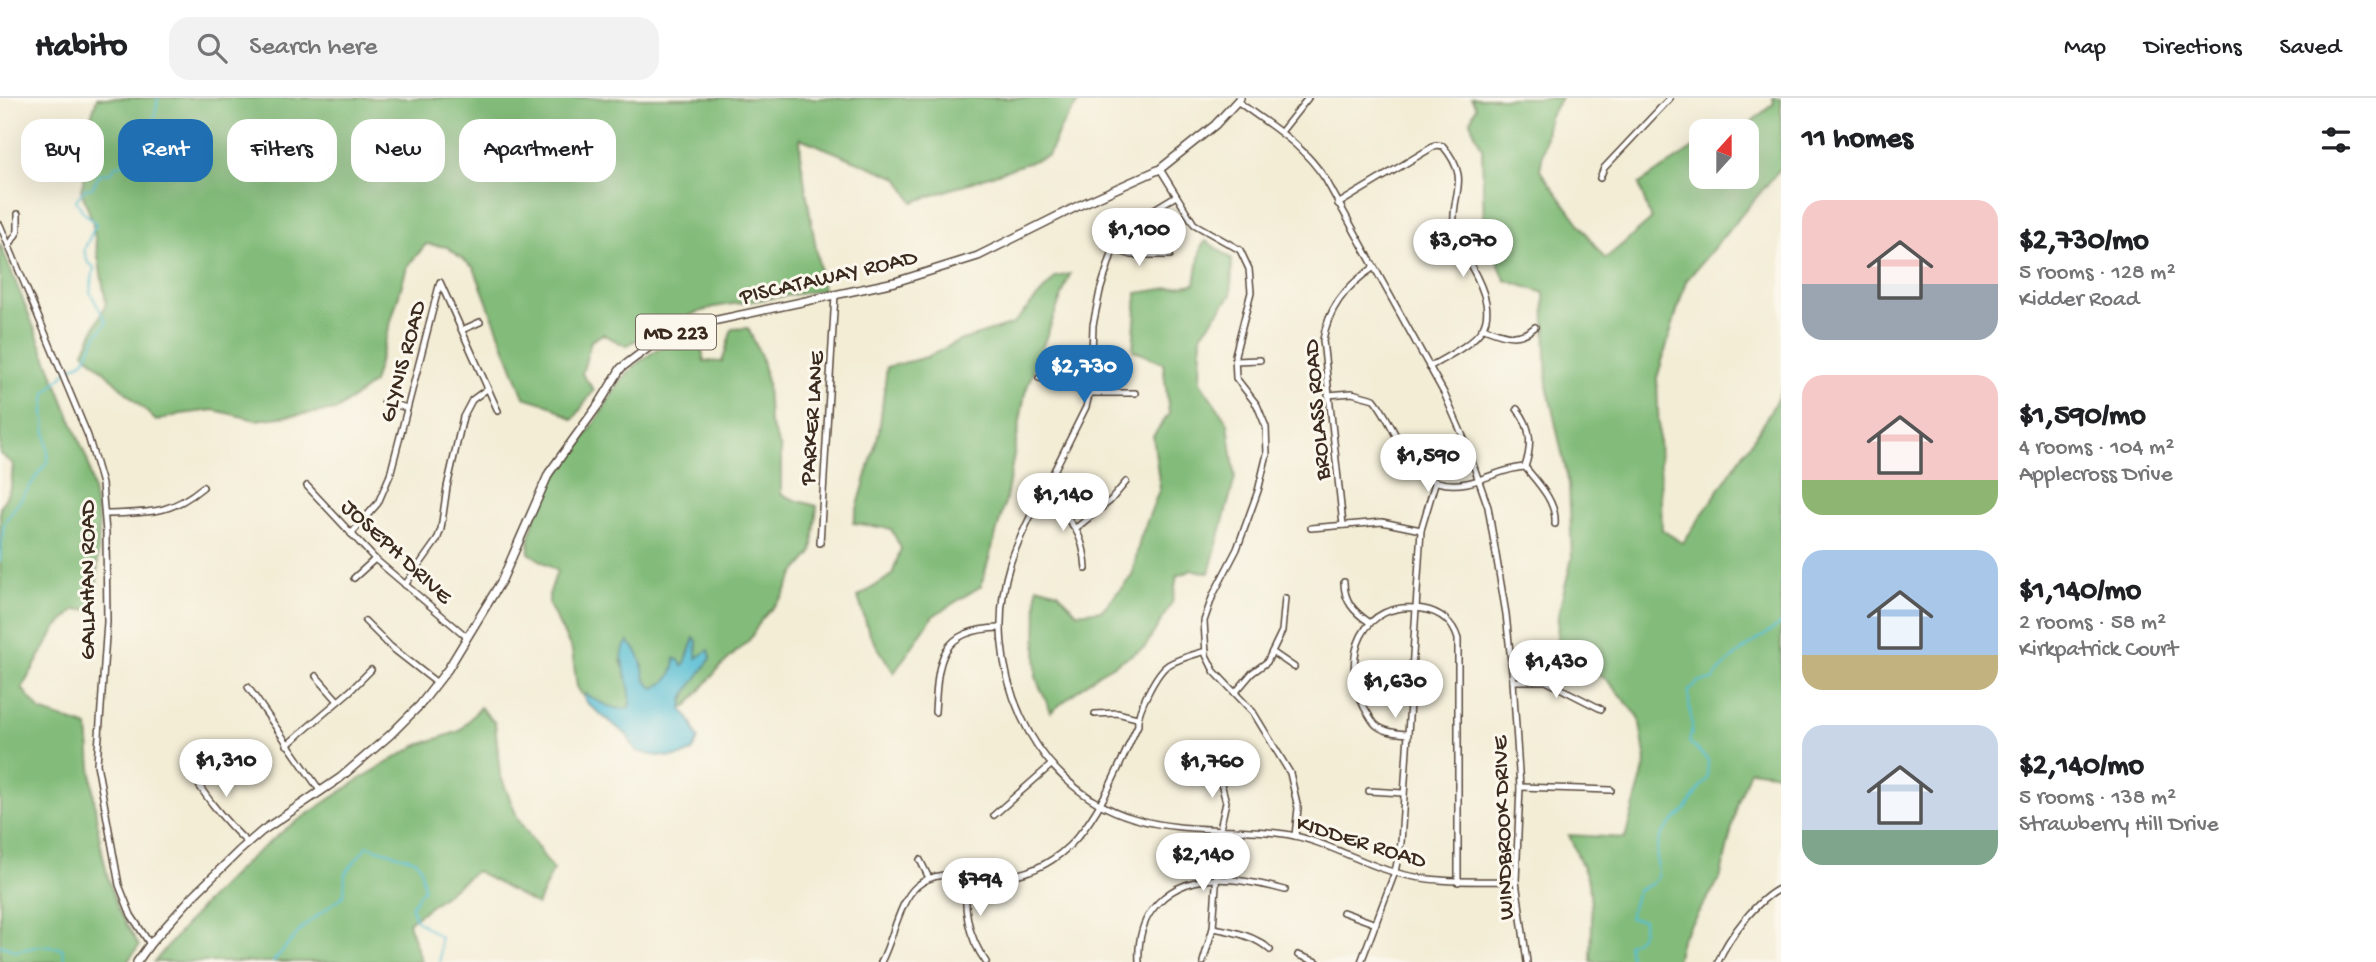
<!DOCTYPE html>
<meta charset="utf-8">
<style>
:root{--surface:#fff;--page:#f2f2f2;--text:#202124;--muted:#757577;--line:#e0e0e0;--accent:#1f6fb2}
body{margin:0;font-family:"Gochi Hand",sans-serif;background:var(--page);color:var(--text);height:100vh;display:flex;flex-direction:column;font-size:26px;white-space:nowrap}
*{box-sizing:border-box;margin:0}
p{font-size:23px;color:var(--muted)}
.icon{flex:none;width:38px;height:38px;fill:none;stroke:currentColor;stroke-width:2;stroke-linecap:round;stroke-linejoin:round}
.map{position:relative;flex:1;overflow:hidden}
.drawer{display:flex;flex-direction:column;background:var(--surface);width:595px}
.drawer>*{flex:none}
.hud{position:absolute;left:21px;top:21px;width:665px;height:63px;display:flex;gap:14px}
.needle{width:46px;rotate:21deg}
.controls{position:absolute;left:1689px;top:21px;display:grid;gap:14px}
.controls a{display:grid;place-items:center;width:70px;height:70px;border-radius:14px;background:var(--surface);box-shadow:0 7px 28px #0002;font-size:35px}
.price{position:absolute;translate:-50% -60px;padding:0 16px;border-radius:24px;background:#fff;color:#222;font-size:23px;line-height:46px;filter:drop-shadow(0 2px 4px #0008)}
.price::after{content:'';position:absolute;left:50%;top:42px;width:21px;height:16px;margin-left:-10px;background:inherit;clip-path:polygon(0 0,100% 0,50% 100%)}
.price.active{background:var(--accent);color:#fff}
ul{padding:0;list-style:none}
li{display:flex;align-items:center;gap:21px;height:175px;padding:0 21px}
li span{display:grid;place-items:center;flex:none;width:196px;height:140px;border-radius:21px;color:#555}
li>.icon{margin-inline-start:auto}
span .icon{width:84px;height:84px;fill:#fffc;stroke-width:1}
li b{font-size:30px}
h2{display:flex;justify-content:space-between;align-items:center;height:84px;padding:0 21px;font-size:30px}
.pill{padding:0 24px;border-radius:21px;background:var(--surface);box-shadow:0 7px 28px #0002;font-size:24px;line-height:63px}
.pill.active{background:var(--accent);color:#fff}
header{display:flex;align-items:center;gap:42px;box-sizing:border-box;height:98px;padding:0 35px;background:var(--surface);border-bottom:2px solid var(--line)}
header strong{font-size:33px}
nav{display:flex;gap:38px;margin-inline-start:auto;font-size:24px}
.search{width:490px;height:63px;background:var(--page);display:flex;align-items:center;gap:18px;box-sizing:border-box;padding:0 24px;border-radius:21px;color:var(--muted);font-size:26px}
main{display:flex;flex:1;min-height:0}
.map>svg:first-child{display:block}
.forest{fill:#83bc7a;stroke:#5f734c;stroke-width:2}
.water{fill:#55bdd3;stroke:#487478;stroke-width:2}
.lines{fill:none;stroke-linecap:round;stroke-linejoin:round}
.stream{stroke:#55bdd3;stroke-width:2}
.minor-casing{stroke:#57473a;stroke-width:8}
.major-casing{stroke:#57473a;stroke-width:10}
.minor{stroke:#fff;stroke-width:5}
.major{stroke:#fff;stroke-width:7}
.labels{text-anchor:middle;stroke-width:6;stroke-linejoin:round;paint-order:stroke}
.shield{fill:#fbf7ec;stroke:#75685c;stroke-width:2}
.shield-label{font-size:21px;font-weight:bold;fill:#3b2a1e}
.street-label{font-size:23px;fill:#3b2a1e;stroke:#fbf7ec}
</style>
<header>
<strong>Habito</strong>
<div class="search"><svg class="icon" aria-label="search" viewBox="0 0 24 24"><circle cx="10" cy="10" r="6"/><path d="M15 15l6 6"/></svg>Search here</div>
<nav><a>Map</a><a>Directions</a><a>Saved</a></nav>
</header>
<main>
<div class="map">
<svg width="1781" height="864" viewBox="0 0 1781 864">
<rect width="100%" height="100%" fill="#fbf7ec"/>
<filter id="ink" filterUnits="userSpaceOnUse"><feTurbulence type="fractalNoise" baseFrequency=".0143" numOctaves="2"/><feDisplacementMap in="SourceGraphic" scale="14" xChannelSelector="R" yChannelSelector="G"/><feConvolveMatrix kernelMatrix="1 2 1 2 8 2 1 2 1" color-interpolation-filters="sRGB"/></filter>
<filter id="wash" filterUnits="userSpaceOnUse"><feTurbulence type="fractalNoise" baseFrequency=".00686" numOctaves="4" result="noise"/><feDisplacementMap in="SourceGraphic" scale="28" xChannelSelector="R" yChannelSelector="G"/><feGaussianBlur stdDeviation="1.57" result="paint"/><feColorMatrix in="noise" values="0 0 0 0 0 0 0 0 0 0 0 0 0 0 0 0 0 1.4 0 .05"/><feComposite in="paint" operator="in"/></filter>
<g filter="url(#wash)">
<rect width="100%" height="100%" fill="#f3edd6"/>
<g class="forest">
<polygon points="97,0 1080,0 1080,1 1060,31 1048,58 913,104 898,80 800,40 801,63 823,192 714,209 661,227 626,248 603,236 591,243 582,276 594,292 573,322 550,307 524,299 474,170 447,149 426,146 407,169 373,285 337,312 256,322 214,312 181,316 156,323 84,254 106,205 92,122 81,92 91,53 90,23"/>
<polygon points="1471,0 1561,0 1549,19 1540,72 1605,161 1651,122 1639,86 1701,45 1701,79 1746,79 1746,33 1728,33 1744,30 1774,5 1773,0 1781,0 1781,70 1686,183 1657,280 1662,432 1683,445 1758,334 1781,294 1781,676 1750,672 1738,704 1720,781 1681,841 1676,864 1591,864 1592,821 1589,784 1569,737 1625,740 1646,664 1639,619 1607,582 1557,550 1558,517 1572,460 1569,387 1547,287 1544,195 1505,182 1484,129 1482,50 1470,24 1476,9"/>
<polygon points="1206,143 1232,161 1231,197 1201,237 1200,284 1228,325 1235,380 1209,475 1192,472 1177,478 1172,505 1145,549 1098,576 1051,614 1036,580 1037,488 1058,494 1077,515 1102,512 1132,478 1140,441 1160,390 1153,338 1169,316 1163,265 1133,252 1137,195 1195,186 1201,149"/>
<path d="M0,145L88,364L99,427L96,511L75,512L56,530L22,590L40,613L88,629C92,687 97,756 118,810C124,823 132,835 139,848L127,864H0V410L11,389L13,366L0,356Z"/>
<polygon points="1070,176 1025,295 1006,401 981,488 933,518 894,575 869,535 858,499 892,477 901,450 891,431 853,425 879,334 887,269 927,259 959,243 1013,226 1056,179"/>
<path d="M748,230L761,258L767,284L769,323L781,351V396L795,402L817,408L812,455L794,476L783,498L761,522L750,541L719,570L688,607L682,611C685,592 697,576 703,558L697,560L695,557L697,543L694,540L685,565L682,568L675,561C674,577 668,585 653,590C644,584 642,578 643,567L621,563C628,578 633,593 629,610C615,614 598,604 586,597L584,600L577,589L572,552L549,507V497L557,473L529,455C526,429 550,381 566,361C573,352 581,345 587,336C604,313 615,285 637,266C655,251 677,241 699,236L704,263L722,264L732,231Z"/>
<polygon points="480,609 495,625 500,676 518,721 553,772 537,807 476,773 408,825 422,864 154,864 203,807 249,761 287,730 360,681 416,648 460,633"/>
</g>
<path class="water" d="M694,540L697,543L696,560L709,552L711,560L684,598L682,611L692,625L698,641C696,645 695,649 693,652C682,664 649,657 636,653L627,637L589,607L584,600L585,596C598,603 614,614 629,610C636,585 612,564 628,543C634,550 639,555 641,564C645,575 642,583 654,590C668,585 674,576 675,561L679,562L682,568L685,565Z"/>
<g class="lines">
<g class="stream">
<path d="M0,463L4,425L47,364L48,357L44,313L46,295L69,271L84,263L98,235L107,225L90,194L94,169L88,165L84,152L96,126L83,114L76,102L85,91L92,90L100,76L111,75L116,67C126,66 129,65 130,55C151,41 155,23 158,0"/>
<polyline points="0,847 16,853 40,848 62,850 65,864"/>
<polyline points="273,864 304,828 344,797 345,776 367,748 415,762 420,768 424,790 411,808 416,822 440,839 440,864"/>
<path d="M1631,864L1628,846C1641,840 1644,836 1643,822L1629,820L1637,793L1651,786L1658,780C1658,770 1655,756 1658,747C1662,730 1674,724 1685,712C1693,702 1698,690 1707,681L1708,662L1689,644C1696,625 1687,612 1689,593L1698,584L1713,582C1729,558 1758,542 1781,526"/>
</g>
</g>
</g>
<g filter="url(#ink)">
<g class="lines">
<g class="minor-casing">
<g id="minor">
<path d="M1237,3C1272,29 1302,45 1326,82L1444,295L1465,343L1488,409L1506,516L1513,583L1520,689L1516,783L1527,864"/>
<polyline points="1281,34 1308,0"/>
<polyline points="1160,71 1194,126 1240,152 1249,171 1251,194 1235,257 1236,280 1257,307 1266,329 1267,356 1258,393 1237,451 1213,497 1204,523 1206,557 1214,573 1253,614 1290,675 1298,710 1295,738"/>
<polyline points="1600,80 1604,70 1670,0"/>
<path d="M1176,98L1128,127L1115,146L1100,193L1093,227L1091,289L1086,309C1072,337 1058,366 1043,394C1031,417 1018,441 1010,466C979,566 1030,689 1133,720C1180,735 1236,729 1285,736C1322,742 1355,762 1390,773C1432,786 1473,783 1516,783"/>
<path d="M1338,106L1436,47L1443,48C1472,83 1451,93 1454,129C1455,142 1465,156 1471,168C1505,229 1481,240 1429,269"/>
<polyline points="0,127 88,338 102,386 106,435 107,524 97,666 119,787 131,817 150,846"/>
<polyline points="9,148 18,133 18,116"/>
<polyline points="1113,151 1132,157 1170,157"/>
<path d="M1484,230C1503,237 1518,244 1535,229"/>
<polyline points="462,232 480,224"/>
<polyline points="1235,263 1260,262"/>
<polyline points="1039,280 1090,295 1135,295"/>
<path d="M1328,297L1352,295L1374,301C1403,336 1406,396 1467,385C1487,381 1505,370 1525,369C1538,385 1557,404 1555,426"/>
<polyline points="384,303 407,310"/>
<path d="M1517,311C1532,329 1532,348 1525,369"/>
<polyline points="307,388 375,461 467,539"/>
<path d="M1040,400C1071,419 1084,434 1086,471"/>
<path d="M106,416C148,414 168,418 203,389"/>
<path d="M1343,427L1323,242C1328,211 1347,187 1373,170"/>
<polyline points="1076,430 1110,403 1126,384"/>
<polyline points="1311,430 1382,424 1421,432"/>
<polyline points="351,436 378,405 390,377 440,184 498,313"/>
<polyline points="820,445 835,197"/>
<polyline points="354,480 375,461"/>
<path d="M1344,484C1344,503 1354,514 1369,524"/>
<polyline points="405,487 437,442 441,431 447,389 463,319 472,302 487,291"/>
<polyline points="365,523 391,549 437,585"/>
<polyline points="1272,554 1294,569"/>
<polyline points="316,578 338,603"/>
<polyline points="1513,583 1546,583 1601,611"/>
<polyline points="248,589 321,694"/>
<polyline points="1235,595 1252,575 1267,564 1282,533 1285,500"/>
<path d="M935,614C938,562 939,531 1001,530"/>
<polyline points="1095,616 1117,615 1137,620"/>
<path d="M1407,636C1397,635 1384,634 1376,627C1371,622 1368,615 1364,609C1340,561 1361,500 1423,511C1440,514 1453,524 1458,541V784"/>
<polyline points="287,647 350,593 371,572"/>
<path d="M191,654L188,664C195,689 229,728 248,745"/>
<polyline points="1520,689 1611,692"/>
<polyline points="1369,693 1403,695"/>
<polyline points="994,717 1051,667"/>
<polyline points="920,762 929,780"/>
<path d="M968,778C962,808 968,839 986,864"/>
<polyline points="1343,814 1376,826"/>
<path d="M1213,830C1232,833 1256,838 1270,852"/>
<polyline points="1298,857 1317,864"/>
<path d="M881,864C893,842 899,803 917,788C937,771 960,778 984,779C1078,784 1105,697 1138,627C1136,614 1157,574 1168,567C1180,560 1193,557 1206,553"/>
<path d="M1139,864C1138,845 1141,827 1152,812C1184,769 1240,780 1285,792"/>
<polyline points="1203,864 1213,830 1220,731 1226,704 1222,689 1213,670"/>
<polyline points="1361,864 1395,774 1401,745 1421,432 1435,385"/>
<path d="M1718,864C1728,840 1757,801 1781,790"/>
</g>
</g>
<g class="major-casing">
<polyline id="major" points="137,864 150,846 193,798 239,753 262,733 340,680 390,637 420,607 448,571 502,482 549,375 599,306 621,270 656,244 694,227 895,184 978,158 1080,107 1160,71 1215,27 1240,0"/>
</g>
<use href="#minor" class="minor"/>
<use href="#major" class="major"/>
</g>
</g>
<g class="labels">
<rect class="shield" x="636" y="216.5" width="80" height="35" rx="5"/>
<g class="shield-label">
<text x="676" y="241">MD 223</text>
</g>
<g class="street-label">
<text transform="translate(828 177) rotate(-13)" y="8">PISCATAWAY ROAD</text>
<text transform="translate(401 263) rotate(-75)" y="8">GLYNIS ROAD</text>
<text transform="translate(1315 312) rotate(-95)" y="8">BROLASS ROAD</text>
<text transform="translate(810 320) rotate(-86)" y="8">PARKER LANE</text>
<text transform="translate(398 452) rotate(43)" y="8">JOSEPH DRIVE</text>
<text transform="translate(86 482) rotate(-90)" y="8">GALLAHAN ROAD</text>
<text transform="translate(1501 730) rotate(-92)" y="8">WINDBROOK DRIVE</text>
<text transform="translate(1362 742) rotate(17)" y="8">KIDDER ROAD</text>
</g>
</g>
</svg>
<div class="controls">
<a><svg class="needle" viewBox="-14 -14 28 28"><path d="M0-13l5 13h-10z" fill="#e53935"/><path d="M0 13l5-13h-10z" fill="#757577"/></svg></a>
</div>
<b class="price" style="left:1139px;top:170px">$1,100</b>
<b class="price" style="left:1463px;top:181px">$3,070</b>
<b class="price active" style="left:1084px;top:307px">$2,730</b>
<b class="price" style="left:1428px;top:396px">$1,590</b>
<b class="price" style="left:1063px;top:435px">$1,140</b>
<b class="price" style="left:1556px;top:602px">$1,430</b>
<b class="price" style="left:1395px;top:622px">$1,630</b>
<b class="price" style="left:226px;top:701px">$1,310</b>
<b class="price" style="left:1212px;top:702px">$1,760</b>
<b class="price" style="left:1203px;top:795px">$2,140</b>
<b class="price" style="left:980px;top:820px">$794</b>
<div class="hud">
<a class="pill">Buy</a>
<a class="pill active">Rent</a>
<a class="pill">Filters</a>
<a class="pill">New</a>
<a class="pill">Apartment</a>
</div>
</div>
<section class="drawer">
<h2>11 homes<svg class="icon" aria-label="filters" viewBox="0 0 24 24"><path d="M4 7h16M4 17h16"/><circle cx="9" cy="7" r="2"/><circle cx="15" cy="17" r="2"/></svg></h2>
<ul>
<li><span style="background:linear-gradient(#f6c9c9 60%,#9aa5b1 0)"><svg class="icon" aria-label="home" viewBox="0 0 24 24"><path d="M3 11l9-7 9 7M6 9v11h12V9"/></svg></span><div><b>$2,730/mo</b><p>5 rooms · 128 m²</p><p>Kidder Road</p></div></li>
<li><span style="background:linear-gradient(#f6c9c9 75%,#8fb573 0)"><svg class="icon" aria-label="home" viewBox="0 0 24 24"><path d="M3 11l9-7 9 7M6 9v11h12V9"/></svg></span><div><b>$1,590/mo</b><p>4 rooms · 104 m²</p><p>Applecross Drive</p></div></li>
<li><span style="background:linear-gradient(#a9c7e8 75%,#c2b280 0)"><svg class="icon" aria-label="home" viewBox="0 0 24 24"><path d="M3 11l9-7 9 7M6 9v11h12V9"/></svg></span><div><b>$1,140/mo</b><p>2 rooms · 58 m²</p><p>Kirkpatrick Court</p></div></li>
<li><span style="background:linear-gradient(#c9d6e8 75%,#7fa58c 0)"><svg class="icon" aria-label="home" viewBox="0 0 24 24"><path d="M3 11l9-7 9 7M6 9v11h12V9"/></svg></span><div><b>$2,140/mo</b><p>5 rooms · 138 m²</p><p>Strawberry Hill Drive</p></div></li>
</ul>
</section>
</main>
